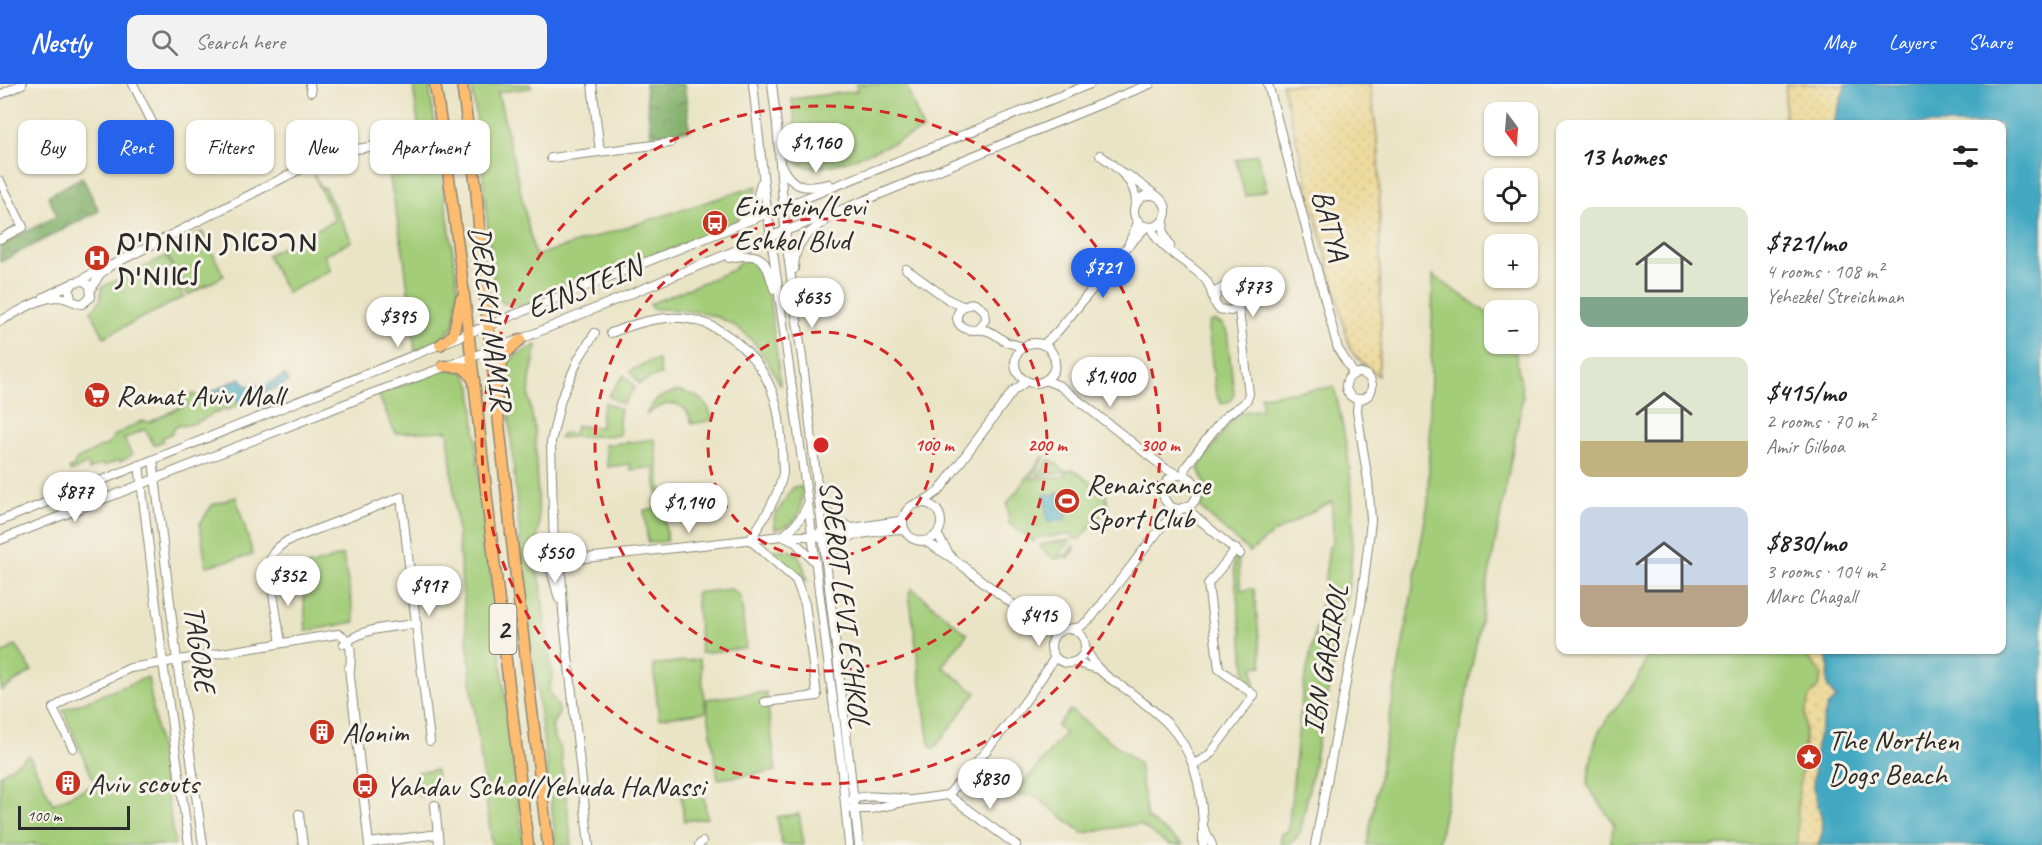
<!DOCTYPE html>
<meta charset="utf-8">
<style>
:root{--surface:#fff;--page:#f2f2f2;--text:#222;--muted:#767676;--accent:#2563eb}
body{margin:0;font-family:Caveat,"Playpen Sans Hebrew",sans-serif;background:var(--page);color:var(--text);height:100vh;display:flex;flex-direction:column;font-size:22px;white-space:nowrap}
*{box-sizing:border-box;margin:0}
p{font-size:20px;color:var(--muted)}
.icon{flex:none;width:33px;height:33px;fill:none;stroke:currentColor;stroke-width:2;stroke-linecap:round;stroke-linejoin:round}
.map{position:relative;flex:1;overflow:hidden}
.details{position:absolute;left:1556px;top:36px;width:450px;height:534px;display:flex;flex-direction:column;background:var(--surface);border-radius:12px;box-shadow:0 2px 4px #0004}
.details>*{flex:none}
.banner{position:absolute;left:18px;top:36px;width:570px;height:54px;display:flex;gap:12px}
.needle{width:39px;rotate:164deg}
.tools{position:absolute;left:1484px;top:18px;display:grid;gap:12px}
.tools a{display:grid;place-items:center;width:54px;height:54px;border-radius:12px;background:var(--surface);box-shadow:0 2px 4px #0004;font-size:30px}
.scale{position:absolute;left:18px;bottom:15px;width:112px;box-sizing:border-box;padding-left:6px;border:3px solid #2b2b2b;border-top:0;font-size:16px;line-height:21px;white-space:nowrap;color:#2b2b2b;-webkit-text-stroke:4px #f7f3e8;paint-order:stroke}
.price{position:absolute;translate:-50% -51px;padding:0 14px;border-radius:21px;background:#fff;color:#222;font-size:20px;line-height:39px;filter:drop-shadow(0 2px 3px #0008)}
.price::after{content:'';position:absolute;left:50%;top:36px;width:18px;height:14px;margin-left:-9px;background:inherit;clip-path:polygon(0 0,100% 0,50% 100%)}
.price.active{background:var(--accent);color:#fff}
ul{padding:0;list-style:none}
li{display:flex;align-items:center;gap:18px;height:150px;padding:0 24px}
li span{display:grid;place-items:center;flex:none;width:168px;height:120px;border-radius:12px;color:#555}
li>.icon{margin-inline-start:auto}
span .icon{width:72px;height:72px;fill:#fffc;stroke-width:1}
li b{font-size:26px}
h2{display:flex;justify-content:space-between;align-items:center;height:72px;padding:0 24px;font-size:26px}
.chip{padding:0 21px;border-radius:12px;background:var(--surface);box-shadow:0 2px 4px #0004;font-size:21px;line-height:54px}
.chip.active{background:var(--accent);color:#fff}
header{display:flex;align-items:center;gap:36px;box-sizing:border-box;height:84px;padding:0 30px;background:var(--accent);color:#fff}
header strong{font-size:28px}
nav{display:flex;gap:33px;margin-inline-start:auto;font-size:21px}
.search{width:420px;height:54px;background:var(--page);display:flex;align-items:center;gap:15px;box-sizing:border-box;padding:0 21px;border-radius:12px;color:var(--muted);font-size:22px}
.map>svg:first-child{display:block}
.green{fill:#a3cd79;stroke:#677c52;stroke-width:1.5}
.forest{fill:url(#forest-crowns);stroke:#566e4a;stroke-width:1.5}
.sand{fill:url(#sand-dots);stroke:#8c8264;stroke-width:1.5}
.water{fill:#42a8c2;stroke:#366a76;stroke-width:1.5}
.lines{fill:none;stroke-linecap:round;stroke-linejoin:round}
.minor-casing{stroke:#8a8878;stroke-width:10}
.highway-casing{stroke:#8a8878;stroke-width:13}
.minor{stroke:#fff;stroke-width:8}
.highway{stroke:#febc70;stroke-width:10}
.ring{fill:none;stroke:#d62828;stroke-width:3;stroke-dasharray:10 8}
.labels{text-anchor:middle;stroke-width:6;stroke-linejoin:round;paint-order:stroke}
.shield{fill:#f7f3e8;stroke:#686764;stroke-width:1.5}
.shield-label{font-size:28px;font-weight:bold;fill:#2b2b2b}
.poi-label{font-size:30px;fill:#2b2b2b;stroke:#f7f3e8;text-anchor:start}
.street-label{font-size:30px;fill:#2b2b2b;stroke:#f7f3e8}
.centre{fill:#d62828;stroke:#f7f3e8;stroke-width:3}
.ring-label{font-size:18px;text-anchor:middle;font-weight:bold;fill:#d62828;stroke:#f7f3e8;stroke-width:6;stroke-linejoin:round;paint-order:stroke}
</style>
<header>
<strong>Nestly</strong>
<div class="search"><svg class="icon" aria-label="search" viewBox="0 0 24 24"><circle cx="10" cy="10" r="6"/><path d="M15 15l6 6"/></svg>Search here</div>
<nav><a>Map</a><a>Layers</a><a>Share</a></nav>
</header>
<div class="map">
<svg width="2042" height="761" viewBox="0 0 2042 761">
<defs>
<pattern id="forest-crowns" width="20" height="18" patternUnits="userSpaceOnUse" patternTransform="scale(1.5)"><rect width="20" height="18" fill="#82b069"/><path d="M2 6a3 3 0 1 1 6 0M12 15a3 3 0 1 1 6 0" fill="none" stroke="#6b8f57"/></pattern>
<pattern id="sand-dots" width="8" height="8" patternUnits="userSpaceOnUse" patternTransform="scale(1.5)"><rect width="8" height="8" fill="#eeda9e"/><path d="M2 2h.1M6 6h.1" fill="none" stroke="#cb8" stroke-width="1.8" stroke-linecap="round"/></pattern>
</defs>
<rect width="100%" height="100%" fill="#f7f3e8"/>
<filter id="ink" filterUnits="userSpaceOnUse"><feTurbulence type="fractalNoise" baseFrequency=".0167" numOctaves="2"/><feDisplacementMap in="SourceGraphic" scale="12" xChannelSelector="R" yChannelSelector="G"/><feConvolveMatrix kernelMatrix="1 2 1 2 8 2 1 2 1" color-interpolation-filters="sRGB"/></filter>
<filter id="wash" filterUnits="userSpaceOnUse"><feTurbulence type="fractalNoise" baseFrequency=".008" numOctaves="4" result="noise"/><feDisplacementMap in="SourceGraphic" scale="24" xChannelSelector="R" yChannelSelector="G"/><feGaussianBlur stdDeviation="1.35" result="paint"/><feColorMatrix in="noise" values="0 0 0 0 0 0 0 0 0 0 0 0 0 0 0 0 0 1.4 0 .05"/><feComposite in="paint" operator="in"/></filter>
<g filter="url(#wash)">
<rect width="100%" height="100%" fill="#eae4c6"/>
<g class="green">
<polygon points="413,0 429,0 458,204 454,241 441,257 415,267 404,173 386,72 421,65"/>
<path d="M471,0H530L532,4L498,8L535,172L757,102C756,117 742,132 731,141L545,215L523,222L503,219L494,208L479,51Z"/>
<path d="M856,0H906L923,46C897,56 818,98 797,78L798,57L792,15L857,7Z"/>
<polygon points="1257,70 1267,106 1245,112 1236,76"/>
<polygon points="314,91 321,104 324,103 352,157 324,171 331,186 287,209 267,171 335,136"/>
<polygon points="202,148 224,192 188,211 165,167"/>
<polygon points="166,172 176,190 173,192 184,213 104,253 91,227 100,217 102,203"/>
<path d="M747,176C757,177 762,179 766,188L781,303C750,238 722,225 652,225L650,220L733,186L738,179Z"/>
<polygon points="1433,191 1494,234 1494,260 1514,260 1523,312 1438,761 1367,761 1428,419"/>
<polygon points="1216,237 1223,241 1227,248 1234,309 1230,317 1222,320 1216,311 1208,244 1210,238"/>
<path d="M537,261L530,295L529,315L535,349L539,442L534,481L541,498L543,525L553,595C542,612 559,614 559,628C559,632 554,637 552,641L554,655L560,662L572,761H556L523,489L505,286C508,272 525,267 537,261Z"/>
<polygon points="658,276 661,291 650,294 639,300 630,287 648,278"/>
<polygon points="445,285 464,288 472,303 478,384 523,761 492,761 472,605 448,347 395,349 378,310"/>
<path d="M285,291L288,298L228,326L227,324L217,329L216,328C205,334 191,344 179,341L173,345L172,349L162,354L163,357L154,361L145,345L124,355L132,371L120,378L119,376L104,382L101,380L89,386V383L86,380L71,388L69,385L74,382L76,376L110,359L112,353L142,337L150,338L187,320L186,314L189,311L194,310L201,313L240,294L247,302L257,301L259,305Z"/>
<polygon points="624,291 635,303 623,320 608,312"/>
<path d="M1334,303C1351,373 1358,427 1349,499L1301,746C1297,755 1291,761 1281,761V750L1288,747L1303,604L1322,516L1329,463L1333,458L1332,417L1272,450L1250,468L1200,424C1210,407 1206,401 1198,385C1204,376 1232,333 1238,330C1245,326 1255,327 1262,325L1261,312Z"/>
<path d="M679,307C698,310 708,318 713,336L692,340C685,313 665,316 646,331C653,315 663,310 679,307Z"/>
<polygon points="605,318 621,326 619,338 620,351 559,354 563,349 574,350 576,342 601,343 601,330"/>
<polygon points="655,355 667,457 648,459 644,426 655,425 654,416 658,415 654,383 631,386 630,380 608,383 605,361"/>
<polygon points="1045,373 1031,395 1066,392 1066,388 1037,392 1049,376 1051,376 1065,387 1074,386 1106,410 1108,424 1080,455 1074,455 1073,450 1034,454 1034,458 1009,439 1007,420 1042,374"/>
<path d="M793,403H802C802,426 801,441 775,445L774,433Z"/>
<polygon points="236,413 253,471 206,482 200,440 212,421"/>
<polygon points="1071,456 1059,471 1067,471 1074,461 1075,465 1069,473 1055,475 1041,464 1040,461 1042,460"/>
<polygon points="771,466 788,466 798,470 804,484 807,498"/>
<polygon points="343,471 355,538 306,547 302,484"/>
<polygon points="1233,475 1238,475 1241,506 1254,505 1262,582 1253,583 1255,601 1247,602"/>
<polygon points="912,504 967,550 942,582 976,609 934,665 929,660 909,509"/>
<polygon points="731,505 741,513 746,564 701,569 696,509"/>
<polygon points="16,561 32,587 1,607 0,571"/>
<path d="M1649,566H1811L1809,575L1820,587L1822,592L1818,603L1812,610L1805,630V656L1798,719V761H1610L1614,740L1587,701C1590,686 1592,659 1600,646C1616,620 1643,596 1649,566Z"/>
<polygon points="700,575 706,628 659,634 653,581"/>
<polygon points="148,593 175,761 34,761 34,759 25,761 0,761 0,691 29,671 53,720 95,700 63,626"/>
<polygon points="766,608 776,687 718,695 706,615"/>
<polygon points="1070,626 1139,679 1147,734 1183,761 1169,761 1139,740 1083,749 1034,711 1019,712 1013,707 1018,706 1065,649 1057,642"/>
<polygon points="436,686 438,710 418,712 416,688"/>
<polygon points="702,698 707,734 684,737 680,701"/>
<polygon points="799,730 804,761 782,761 777,733"/>
</g>
<g class="forest">
<polygon points="645,0 684,0 690,46 651,51"/>
<polygon points="82,93 99,127 0,178 0,161 57,132 48,112"/>
</g>
<g class="sand">
<path d="M1282,0H1370L1379,69L1381,254L1378,292C1368,282 1357,276 1350,265Z"/>
<polygon points="1786,0 1846,0 1833,40 1784,40"/>
<polygon points="1811,566 1825,566 1829,585 1827,596 1828,603 1836,615 1831,619 1815,684 1813,703 1821,732 1823,747 1818,761 1798,761 1798,719 1805,656 1805,630 1809,614 1818,603 1822,592 1820,587 1809,575"/>
</g>
<g class="water">
<polygon points="1846,0 2042,0 2042,761 1818,761 1823,747 1821,732 1813,703 1816,662 1827,623 1836,615 1828,603 1827,596 1829,585 1825,566 2001,566 2001,40 1833,40"/>
<polygon points="285,291 288,297 285,300 241,320 235,315 229,313 228,308 224,306 213,314 201,313 240,294 247,302 257,301 259,305"/>
<polygon points="1060,409 1062,427 1066,427 1067,436 1048,438 1044,411"/>
</g>
</g>
<g filter="url(#ink)">
<g class="lines">
<g class="minor-casing">
<g id="minor">
<polyline points="133,0 154,42"/>
<polyline points="310,0 311,8"/>
<polyline points="592,0 600,68"/>
<polyline points="753,0 766,118 808,419 841,679 849,761"/>
<polyline points="772,0 777,41 786,156 804,288 859,761"/>
<polyline points="1268,0 1338,265 1354,290"/>
<polyline points="0,11 22,0"/>
<path d="M1100,71C1117,84 1136,97 1136,119"/>
<polyline points="551,74 670,59"/>
<path d="M782,83C794,106 806,105 829,100"/>
<polyline points="1128,91 1157,112"/>
<polyline points="0,97 23,143 0,155"/>
<circle cx="1150" cy="127" r="16"/>
<polyline points="1164,135 1163,148 1170,162"/>
<polyline points="741,138 757,115 761,99"/>
<path d="M1151,143C1159,167 1189,177 1205,195C1213,204 1211,217 1219,225L1231,227L1237,222L1239,214L1232,204L1224,203L1217,207L1214,218"/>
<polyline points="1129,159 1139,137"/>
<path d="M729,174C763,167 765,174 774,205"/>
<path d="M794,185C795,154 809,149 831,133"/>
<polyline points="906,185 949,216 962,222"/>
<polyline points="80,197 106,181 110,182 132,171 332,69 412,56"/>
<polyline points="91,205 100,190 107,185"/>
<polyline points="44,213 71,200"/>
<path d="M0,237C17,229 39,213 59,213C68,214 74,219 82,220L91,213L90,202L84,197L74,198L69,206L71,215"/>
<path d="M978,244L985,236L984,227L975,219C961,218 949,235 964,244C971,248 979,244 988,247C994,249 999,253 1004,257C1010,260 1017,261 1023,263"/>
<path d="M611,249C634,240 657,232 682,234C722,238 758,271 772,307C781,329 782,364 783,389C779,412 763,436 750,456L796,496L805,520L817,612L765,618"/>
<circle cx="1035" cy="279" r="20"/>
<polyline points="1043,261 1057,248 1127,163 1147,142"/>
<circle cx="1359" cy="302" r="13"/>
<polyline points="1045,296 1060,302 1166,385 1180,391"/>
<polyline points="153,376 177,577 203,761"/>
<polyline points="139,381 163,579 189,761"/>
<path d="M1184,391L1185,384C1198,367 1212,347 1226,332C1234,324 1246,323 1249,310L1238,218"/>
<circle cx="1180" cy="408" r="17"/>
<circle cx="922" cy="438" r="19"/>
<polyline points="921,419 939,407 1013,307 1027,297"/>
<path d="M808,420C801,435 795,443 782,452L795,458L814,477"/>
<polyline points="820,422 837,437 850,443"/>
<polyline points="1186,423 1195,432 1240,470"/>
<polyline points="0,437 1090,0"/>
<polyline points="819,449 899,437 903,434"/>
<polyline points="937,450 951,473"/>
<polyline points="0,456 373,309 521,255 761,156 841,126 1150,0"/>
<polyline points="925,457 952,474 1044,544 1060,547"/>
<circle cx="556" cy="476" r="11"/>
<polyline points="554,465 551,358 561,315 579,274 595,249"/>
<polyline points="568,476 782,452 812,452 823,455 897,445 905,447"/>
<polyline points="826,478 839,461 852,452"/>
<polyline points="551,486 559,515"/>
<polyline points="561,486 563,528 589,761"/>
<polyline points="1068,545 1080,543 1091,534 1163,441 1182,424"/>
<circle cx="1068" cy="562" r="17"/>
<path d="M281,559L269,485C270,470 275,465 287,457L401,413L430,657"/>
<path d="M344,560C365,543 391,543 417,540"/>
<path d="M1085,564C1089,571 1093,578 1098,584C1107,595 1123,602 1134,611C1146,621 1159,630 1169,641C1199,673 1204,718 1203,761"/>
<polyline points="1074,578 1098,585"/>
<polyline points="349,584 369,761"/>
<path d="M73,664L53,625L69,613L130,584L338,550C354,555 351,573 350,586"/>
<polyline points="1194,680 1207,673 1211,669 1254,611 1219,585 1208,500 1236,465"/>
<path d="M948,711C986,668 1025,622 1055,573"/>
<polyline points="948,711 1016,761"/>
<path d="M850,717C861,709 892,714 906,715"/>
<polyline points="435,721 439,761"/>
<polyline points="852,725 871,725 913,716 948,711"/>
<polyline points="299,730 303,761"/>
<polyline points="1205,746 1212,761"/>
<polyline points="369,759 438,750"/>
<polyline points="699,761 702,758"/>
<polyline points="1315,761 1361,520 1368,463 1371,436 1368,397 1357,327 1358,315"/>
</g>
</g>
<g class="highway-casing">
<g id="highway">
<path d="M435,0C459,149 474,300 491,450C503,554 516,657 528,761"/>
<polyline points="462,0 476,103 483,194 513,467 548,761"/>
<polyline points="440,261 453,251 461,215"/>
<polyline points="443,282 462,283 469,289 474,297"/>
<polyline points="497,301 504,271 521,255"/>
</g>
</g>
<use href="#minor" class="minor"/>
<use href="#highway" class="highway"/>
</g>
</g>
<g class="ring">
<circle cx="821" cy="361" r="113"/>
<circle cx="821" cy="361" r="226"/>
<circle cx="821" cy="361" r="339"/>
</g>
<defs>
<g id="bus-disc" transform="scale(1.35)"><circle r="9.5" fill="#c8321e" stroke="#f7f3e8"/><path d="M-5-6H5V4H4V6H2V4H-2V6H-4V4H-5ZM-3.5-4V0h7V-4ZM-3.5 1.2v1.5H-2V1.2ZM2 1.2v1.5H3.5V1.2Z" fill="#fff"/></g>
<g id="hospital-disc" transform="scale(1.35)"><circle r="9.5" fill="#c8321e" stroke="#f7f3e8"/><path d="M-5-5h3v3.5h4V-5h3V5h-3V1.5h-4V5h-3Z" fill="#fff"/></g>
<g id="supermarket-disc" transform="scale(1.35)"><circle r="9.5" fill="#c8321e" stroke="#f7f3e8"/><path d="M-6-5.5h2.5l.6 2H6L4.5 2H-2.5L-4.4-4H-6ZM-1.5 3.2a1.3 1.3 0 1 0 .1 0ZM3 3.2a1.3 1.3 0 1 0 .1 0Z" fill="#fff"/></g>
<g id="stadium-disc" transform="scale(1.35)"><circle r="9.5" fill="#c8321e" stroke="#f7f3e8"/><path d="M0-5a6.5 5 0 1 0 0 10a6.5 5 0 1 0 0-10ZM-3.5-1.8h7v3.6h-7Z" fill="#fff"/></g>
<g id="building-disc" transform="scale(1.35)"><circle r="9.5" fill="#c8321e" stroke="#f7f3e8"/><path d="M-4-6H4V6H1V3H-1V6H-4ZM-2.5-4.3h1.7v1.8h-1.7ZM.8-4.3h1.7v1.8H.8ZM-2.5-1h1.7V.8h-1.7ZM.8-1h1.7V.8H.8Z" fill="#fff"/></g>
<g id="sight-disc" transform="scale(1.35)"><circle r="9.5" fill="#c8321e" stroke="#f7f3e8"/><path d="M0-6L1.8-2.2L6-1.7L2.9 1.2L3.7 5.4L0 3.3L-3.7 5.4L-2.9 1.2L-6-1.7L-1.8-2.2Z" fill="#fff"/></g>
</defs>
<g fill-rule="evenodd">
<use href="#bus-disc" x="715" y="139"/>
<use href="#hospital-disc" x="97" y="174"/>
<use href="#supermarket-disc" x="97" y="311"/>
<use href="#stadium-disc" x="1067" y="417"/>
<use href="#building-disc" x="322" y="648"/>
<use href="#sight-disc" x="1809" y="673"/>
<use href="#building-disc" x="68" y="699"/>
<use href="#bus-disc" x="365" y="702"/>
</g>
<g class="labels">
<rect class="shield" x="489.5" y="520" width="27" height="50" rx="4.5"/>
<g class="shield-label">
<text x="503" y="555">2</text>
</g>
<g class="poi-label">
<text x="734" y="132">Einstein/Levi<tspan x="734" dy="34">Eshkol Blvd</tspan></text>
<text x="116" y="167">מרפאת מומחים<tspan x="116" dy="34">לאומית</tspan></text>
<text x="116" y="321">Ramat Aviv Mall</text>
<text x="1086" y="410">Renaissance<tspan x="1086" dy="34">Sport Club</tspan></text>
<text x="342" y="658">Alonim</text>
<text x="1828" y="666">The Northen<tspan x="1828" dy="34">Dogs Beach</tspan></text>
<text x="88" y="709">Aviv scouts</text>
<text x="385" y="712">Yahdav School/Yehuda HaNassi</text>
</g>
<g class="street-label">
<text transform="translate(1331 141) rotate(75)" y="10">BATYA</text>
<text transform="translate(584 203) rotate(-22)" y="10">EINSTEIN</text>
<text transform="translate(491 234) rotate(83)" y="10">DEREKH NAMIR</text>
<text transform="translate(845 520) rotate(83)" y="10">SDEROT LEVI ESHKOL</text>
<text transform="translate(200 565) rotate(82)" y="10">TAGORE</text>
<text transform="translate(1325 575) rotate(-80)" y="10">IBN GABIROL</text>
</g>
</g>
<circle cx="821" cy="361" r="9" class="centre"/>
<g class="ring-label">
<text x="934" y="367">100 m</text>
<text x="1047" y="367">200 m</text>
<text x="1160" y="367">300 m</text>
</g>
</svg>
<div class="tools">
<a><svg class="needle" viewBox="-14 -14 28 28"><path d="M0-13l5 13h-10z" fill="#e53935"/><path d="M0 13l5-13h-10z" fill="#767676"/></svg></a>
<a><svg class="icon" aria-label="locate" viewBox="0 0 24 24"><circle cx="12" cy="12" r="6"/><path d="M12 2v4M12 18v4M2 12h4M18 12h4"/></svg></a>
<a>+</a>
<a>−</a>
</div>
<div class="scale">100 m</div>
<b class="price" style="left:816px;top:90px">$1,160</b>
<b class="price active" style="left:1103px;top:215px">$721</b>
<b class="price" style="left:1253px;top:234px">$773</b>
<b class="price" style="left:812px;top:245px">$635</b>
<b class="price" style="left:398px;top:264px">$395</b>
<b class="price" style="left:1110px;top:324px">$1,400</b>
<b class="price" style="left:75px;top:439px">$877</b>
<b class="price" style="left:689px;top:450px">$1,140</b>
<b class="price" style="left:555px;top:500px">$550</b>
<b class="price" style="left:288px;top:523px">$352</b>
<b class="price" style="left:429px;top:533px">$917</b>
<b class="price" style="left:1039px;top:563px">$415</b>
<b class="price" style="left:990px;top:726px">$830</b>
<div class="banner">
<a class="chip">Buy</a>
<a class="chip active">Rent</a>
<a class="chip">Filters</a>
<a class="chip">New</a>
<a class="chip">Apartment</a>
</div>
<section class="details">
<h2>13 homes<svg class="icon" aria-label="filters" viewBox="0 0 24 24"><path d="M4 7h16M4 17h16"/><circle cx="9" cy="7" r="2"/><circle cx="15" cy="17" r="2"/></svg></h2>
<ul>
<li><span style="background:linear-gradient(#dfe7d0 75%,#7fa58c 0)"><svg class="icon" aria-label="home" viewBox="0 0 24 24"><path d="M3 11l9-7 9 7M6 9v11h12V9"/></svg></span><div><b>$721/mo</b><p>4 rooms · 108 m²</p><p>Yehezkel Streichman</p></div></li>
<li><span style="background:linear-gradient(#dfe7d0 70%,#c2b280 0)"><svg class="icon" aria-label="home" viewBox="0 0 24 24"><path d="M3 11l9-7 9 7M6 9v11h12V9"/></svg></span><div><b>$415/mo</b><p>2 rooms · 70 m²</p><p>Amir Gilboa</p></div></li>
<li><span style="background:linear-gradient(#c9d6e8 65%,#b9a48a 0)"><svg class="icon" aria-label="home" viewBox="0 0 24 24"><path d="M3 11l9-7 9 7M6 9v11h12V9"/></svg></span><div><b>$830/mo</b><p>3 rooms · 104 m²</p><p>Marc Chagall</p></div></li>
</ul>
</section>
</div>
